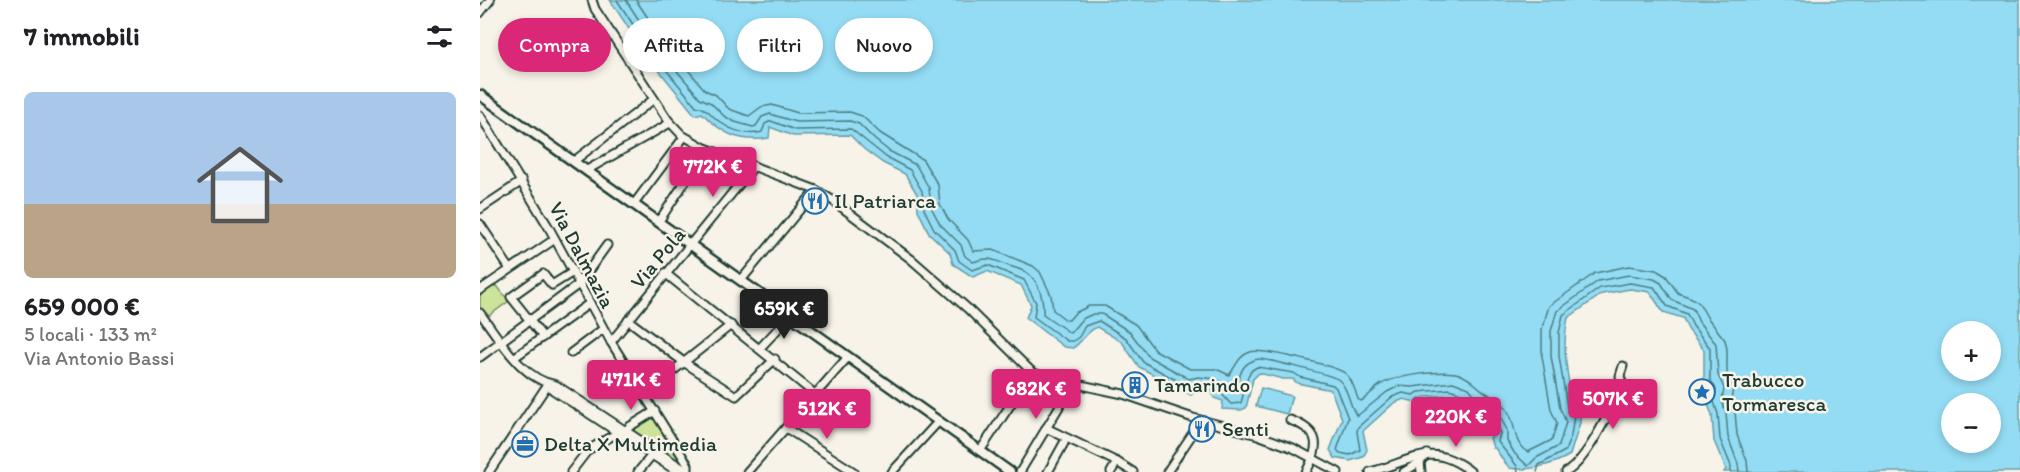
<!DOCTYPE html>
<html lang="it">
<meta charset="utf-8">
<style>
:root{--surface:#fff;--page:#f6f6f6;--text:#202124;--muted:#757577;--line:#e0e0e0;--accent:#db2777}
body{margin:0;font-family:Itim,sans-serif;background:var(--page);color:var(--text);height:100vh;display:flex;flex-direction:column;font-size:22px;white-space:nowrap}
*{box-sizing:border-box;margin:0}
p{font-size:20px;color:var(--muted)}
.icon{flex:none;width:33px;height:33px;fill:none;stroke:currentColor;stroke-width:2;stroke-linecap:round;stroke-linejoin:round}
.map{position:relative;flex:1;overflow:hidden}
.panel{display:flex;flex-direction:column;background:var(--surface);width:480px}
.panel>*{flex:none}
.banner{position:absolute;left:18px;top:18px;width:570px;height:54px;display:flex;gap:12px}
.buttons{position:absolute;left:1461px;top:321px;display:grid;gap:12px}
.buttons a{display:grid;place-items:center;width:60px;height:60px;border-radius:50%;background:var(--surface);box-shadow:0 3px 9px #0003;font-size:30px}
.price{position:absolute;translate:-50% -51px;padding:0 14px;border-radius:6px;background:var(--accent);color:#fff;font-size:20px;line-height:39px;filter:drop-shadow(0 2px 3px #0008)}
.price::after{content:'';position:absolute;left:50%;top:36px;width:18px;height:14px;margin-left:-9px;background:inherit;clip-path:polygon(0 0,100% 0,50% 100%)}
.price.active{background:#222;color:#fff}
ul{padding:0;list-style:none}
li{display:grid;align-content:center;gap:12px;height:318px;padding:0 24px}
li+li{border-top:2px solid var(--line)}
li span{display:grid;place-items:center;height:186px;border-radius:9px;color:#555}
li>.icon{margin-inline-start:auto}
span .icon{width:108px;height:108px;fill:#fffc;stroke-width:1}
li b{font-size:26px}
h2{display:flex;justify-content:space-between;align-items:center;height:72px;padding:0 24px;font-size:26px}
.chip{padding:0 21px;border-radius:27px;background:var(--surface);box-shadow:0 3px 9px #0003;font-size:21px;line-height:54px}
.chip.active{background:var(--accent);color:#fff}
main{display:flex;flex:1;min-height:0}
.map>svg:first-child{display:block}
.green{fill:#cce399;stroke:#769066;stroke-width:1.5}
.water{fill:#93dcf4;stroke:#659ca7;stroke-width:1.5;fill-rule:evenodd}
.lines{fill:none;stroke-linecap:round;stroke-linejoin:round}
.shore{stroke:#4d7d81;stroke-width:1.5}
.minor-casing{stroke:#1f3d34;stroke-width:11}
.major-casing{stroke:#1f3d34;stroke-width:13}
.minor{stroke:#f7f3e8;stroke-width:7}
.major{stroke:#f7f3e8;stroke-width:8}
.labels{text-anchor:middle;stroke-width:5;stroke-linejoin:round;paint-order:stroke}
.poi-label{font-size:21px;fill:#1f3d34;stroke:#f7f3e8;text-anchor:start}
.street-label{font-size:21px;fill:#1f3d34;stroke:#f7f3e8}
</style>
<main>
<section class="panel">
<h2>7 immobili<svg class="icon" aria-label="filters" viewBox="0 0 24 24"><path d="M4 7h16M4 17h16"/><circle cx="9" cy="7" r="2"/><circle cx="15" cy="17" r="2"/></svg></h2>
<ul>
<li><span style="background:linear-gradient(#a9c7e8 60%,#b9a48a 0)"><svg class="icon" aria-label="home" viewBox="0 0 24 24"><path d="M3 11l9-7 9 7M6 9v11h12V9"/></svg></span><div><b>659 000 €</b><p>5 locali · 133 m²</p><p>Via Antonio Bassi</p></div></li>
</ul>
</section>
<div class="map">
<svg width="1540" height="472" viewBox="0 0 1540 472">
<rect width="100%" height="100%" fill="#f7f3e8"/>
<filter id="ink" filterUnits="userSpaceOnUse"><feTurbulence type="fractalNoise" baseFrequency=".0167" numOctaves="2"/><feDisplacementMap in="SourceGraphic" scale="12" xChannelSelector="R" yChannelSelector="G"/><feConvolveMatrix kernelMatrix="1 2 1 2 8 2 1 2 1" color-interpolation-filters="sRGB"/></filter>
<g filter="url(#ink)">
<g class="green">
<polygon points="0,282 6,289 14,282 29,301 6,318 0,310"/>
<polygon points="174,414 205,467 150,430"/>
</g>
<g class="water">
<path d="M130,0H1540V472H1244L1246,469L1234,441L1232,415L1227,402L1230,390L1228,386L1224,385V350L1208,329L1203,318L1183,312L1170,292L1150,289L1122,294L1088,318C1081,348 1088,377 1093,406L1100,408V423L1090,455C1075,464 1048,472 1030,468C1024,463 1020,455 1015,448H1013L1010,438L1014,434L1008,421L995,412L987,427H982C991,404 982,393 958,396C949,397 941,396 935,402L924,399L914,403L883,431L887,450L883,457L870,461L855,458L850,450L862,419L851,390L817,383L813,379H803L779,373L773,379L766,408L761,410L742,409L743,401L734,398L732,391L717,390L711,395L659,367L642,342L617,327C607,331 603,341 593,348L584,347L546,318L551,305L541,285L507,271L493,277L473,264L470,253L449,233L438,210L437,194L425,174L403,163L385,150L370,135L313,136L290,127L289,138C260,143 242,134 222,113L215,115L165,53ZM1472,332H1510V370H1472ZM1472,404H1510V442H1472Z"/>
<polygon points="781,388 812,396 807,414 776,406"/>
</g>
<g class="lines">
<g class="shore">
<path d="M137,0L169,49L216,106C230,109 230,115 240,122C252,131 269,136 282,132L285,124L291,121L315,130L371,129L406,157L430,170L442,191L444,209L454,229L475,250L479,261L492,270L508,265L544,280L556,303L554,317L587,341H593L599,337L605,326L619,321L646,338L663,362L709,387L717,384L734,386C740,391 745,398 751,404L761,403L768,376L772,370L777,367L814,373L820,377L853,385L856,388L868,418L857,450L860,453L870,455L880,450L877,432L878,427L912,397L923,393L933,395L939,392L970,389L985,395L992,405L999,407L1013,417L1020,433L1018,442L1037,466L1038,472"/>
<path d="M146,0L175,45L220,98L231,103L244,116L255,122L273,127L276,126L282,117L290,114L316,122L370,121L379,124L394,139L409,151L436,165L449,188L451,207L460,224L481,245L485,256L493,262C510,256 513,260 529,266C536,268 545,270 550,275C560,284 564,302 563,314L590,333L602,319L613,314H622L650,332L669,357L709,379L718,377L737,379L753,392L756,390C759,380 760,367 770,362C773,360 776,359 779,359C787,359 853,375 859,380C869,388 869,407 877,416L907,392L919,386L932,387L973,382L989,388L997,398L1018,412L1027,430V441L1035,454L1048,466L1056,458L1079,446L1086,422L1080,408L1071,356V331L1077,311L1118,281L1149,275L1174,279L1181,283L1192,300L1213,309L1219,322L1236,344L1238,375L1244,388L1242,401L1246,413L1248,437L1258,464L1259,472"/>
<path d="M156,0L182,39L225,90L236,95L249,109L269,116L281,107L292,105L318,113L370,112L382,116L400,133L443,160L458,185L460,204L468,219L488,240L493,251L513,250L553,266L560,272L571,295L573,310L586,320H589L595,313L609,306H625L656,325L675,350L710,369H736L749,375C756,367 758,356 770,352C782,348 857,366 866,374C873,380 875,391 878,399L881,401C889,396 895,388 902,384C914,376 966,369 979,374C994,380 994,385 1005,392C1014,398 1024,402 1029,413C1036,426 1034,446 1048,452L1072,440L1077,423L1071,410L1062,356V329L1069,306L1115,273L1149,266L1176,270L1186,276L1198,293L1212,298L1219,303L1227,317L1245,340L1247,349V373L1253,388L1251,401L1255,412L1257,435L1267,461L1268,472"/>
<polyline points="1057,472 1059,465 1085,451 1091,436 1094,415 1087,407 1079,356 1079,333 1083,315 1120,288 1150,283 1174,287 1187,306 1207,314 1213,326 1230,348 1230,379 1236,389 1234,402 1238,414 1240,439 1251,466 1251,472"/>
</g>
<g class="minor-casing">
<g id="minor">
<polyline points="112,0 115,9 188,120 202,135 225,148 336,190 352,200 431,259 487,308 552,372 564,377 643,394 713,418 778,435 813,448 858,472"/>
<polyline points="0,13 10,0"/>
<polyline points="0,115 68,226 131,342 208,465 208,472"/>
<polyline points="94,161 174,99"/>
<polyline points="107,170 190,123"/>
<polyline points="154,204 204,137"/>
<polyline points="0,209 42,181"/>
<polyline points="179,221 227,149"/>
<polyline points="0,224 30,269"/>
<polyline points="185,273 336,395"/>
<polyline points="262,279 336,190"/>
<polyline points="0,290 75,239"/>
<path d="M0,313C19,338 42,380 76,385L208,472"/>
<polyline points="148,320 205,363 256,396 295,359"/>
<polyline points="63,337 31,297 63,274 72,285 93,272"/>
<polyline points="131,342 274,166"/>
<polyline points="280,348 311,315"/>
<polyline points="91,353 123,329"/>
<polyline points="0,357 99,284 127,245"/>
<polyline points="35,357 110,303"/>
<polyline points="68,384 73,390 198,472"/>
<polyline points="164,394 251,325"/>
<path d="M810,420C840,431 841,445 826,472"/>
<polyline points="306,428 374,472"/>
<polyline points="566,428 637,462 653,472"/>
<polyline points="144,433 149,427 175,411"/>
<polyline points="500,451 552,372"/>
<polyline points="940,462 941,472"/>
<polyline points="9,472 68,384"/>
<polyline points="91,472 108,450 139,432"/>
<polyline points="158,472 172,455"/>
<polyline points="267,472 368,357"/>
<polyline points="412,472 459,421"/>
<polyline points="540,472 594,382"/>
<polyline points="568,472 584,443"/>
<polyline points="631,472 637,462"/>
<polyline points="687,472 721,421"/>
<path d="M890,472C931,462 951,440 991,472"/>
<polyline points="924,472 940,462 947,454"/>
<path d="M1086,472C1107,461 1131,408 1143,386L1140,376L1143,366"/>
</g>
</g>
<g class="major-casing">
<polyline id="major" points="0,95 530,472"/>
</g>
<use href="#minor" class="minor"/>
<use href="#major" class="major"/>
</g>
</g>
<defs>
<g id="restaurant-ring" transform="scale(1.35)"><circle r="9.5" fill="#f7f3e8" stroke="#1f6fb2" stroke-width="1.5"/><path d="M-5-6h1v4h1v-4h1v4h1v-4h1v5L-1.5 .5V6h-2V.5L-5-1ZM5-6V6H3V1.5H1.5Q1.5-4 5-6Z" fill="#1f6fb2"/></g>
<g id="building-ring" transform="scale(1.35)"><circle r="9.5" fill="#f7f3e8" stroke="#1f6fb2" stroke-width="1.5"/><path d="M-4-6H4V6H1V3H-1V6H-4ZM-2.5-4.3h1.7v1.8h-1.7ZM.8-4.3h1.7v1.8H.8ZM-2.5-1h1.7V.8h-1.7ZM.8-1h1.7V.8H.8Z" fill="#1f6fb2"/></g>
<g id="sight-ring" transform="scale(1.35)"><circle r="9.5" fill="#f7f3e8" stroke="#1f6fb2" stroke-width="1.5"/><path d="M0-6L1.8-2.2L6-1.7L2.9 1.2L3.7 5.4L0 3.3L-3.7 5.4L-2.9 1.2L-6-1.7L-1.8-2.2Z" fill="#1f6fb2"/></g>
<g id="office-ring" transform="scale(1.35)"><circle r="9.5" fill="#f7f3e8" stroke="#1f6fb2" stroke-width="1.5"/><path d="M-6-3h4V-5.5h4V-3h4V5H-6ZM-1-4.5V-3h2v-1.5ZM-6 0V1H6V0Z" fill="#1f6fb2"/></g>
</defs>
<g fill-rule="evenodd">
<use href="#restaurant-ring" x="335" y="201"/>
<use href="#building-ring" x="655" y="385"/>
<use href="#sight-ring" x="1222" y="392"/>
<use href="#restaurant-ring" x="722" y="429"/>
<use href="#office-ring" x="45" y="444"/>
</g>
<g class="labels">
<g class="poi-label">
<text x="354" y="208">Il Patriarca</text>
<text x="1242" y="387">Trabucco<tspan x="1242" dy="24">Tormaresca</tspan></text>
<text x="674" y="392">Tamarindo</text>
<text x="742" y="436">Senti</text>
<text x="64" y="451">Delta X Multimedia</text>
</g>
<g class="street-label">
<text transform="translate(102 255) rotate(62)" y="7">Via Dalmazia</text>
<text transform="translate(178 258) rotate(-50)" y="7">Via Pola</text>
</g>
</g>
</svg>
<div class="buttons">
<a>+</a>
<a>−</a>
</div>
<b class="price" style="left:233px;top:198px">772K €</b>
<b class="price active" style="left:304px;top:340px">659K €</b>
<b class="price" style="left:151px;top:411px">471K €</b>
<b class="price" style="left:556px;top:420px">682K €</b>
<b class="price" style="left:1133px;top:430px">507K €</b>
<b class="price" style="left:347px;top:440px">512K €</b>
<b class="price" style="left:976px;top:448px">220K €</b>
<div class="banner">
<a class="chip active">Compra</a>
<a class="chip">Affitta</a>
<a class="chip">Filtri</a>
<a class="chip">Nuovo</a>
</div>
</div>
</main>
